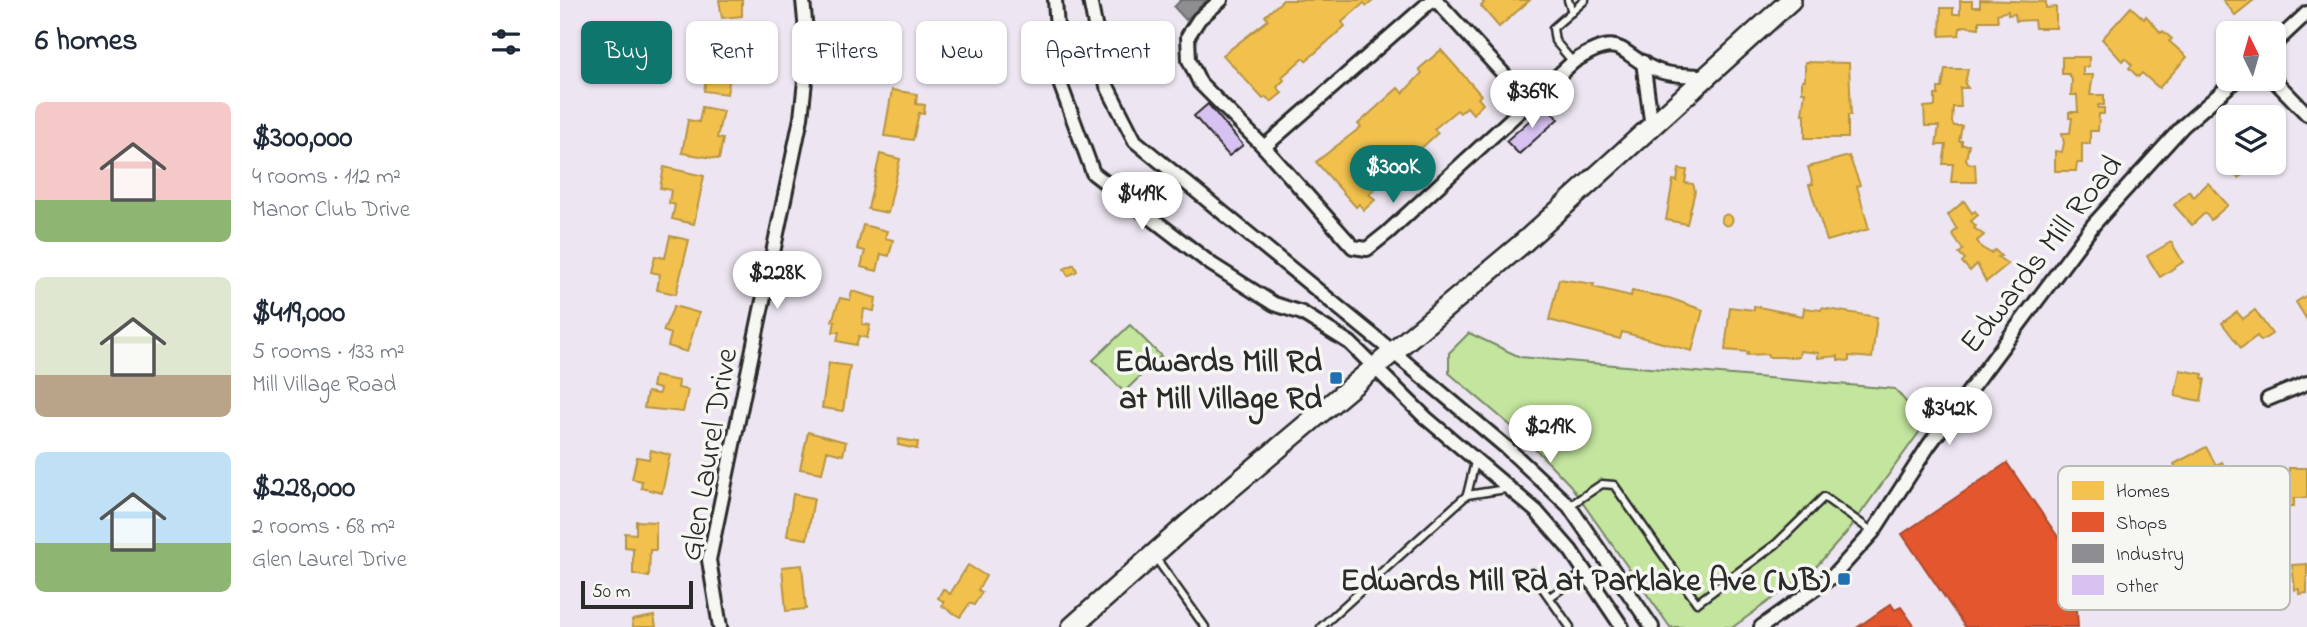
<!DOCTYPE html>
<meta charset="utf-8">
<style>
:root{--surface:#fff;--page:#f2f2f3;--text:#1f2937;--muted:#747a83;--accent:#0f766e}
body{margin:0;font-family:"Indie Flower",sans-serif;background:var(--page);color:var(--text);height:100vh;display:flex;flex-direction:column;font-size:26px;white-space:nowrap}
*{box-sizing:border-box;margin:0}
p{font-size:23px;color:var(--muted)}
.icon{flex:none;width:38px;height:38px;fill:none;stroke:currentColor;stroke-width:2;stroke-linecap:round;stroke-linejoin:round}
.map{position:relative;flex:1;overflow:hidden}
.panel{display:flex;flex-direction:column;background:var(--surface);width:560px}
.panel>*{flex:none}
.guide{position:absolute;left:21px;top:21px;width:665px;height:63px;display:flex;gap:14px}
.needle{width:46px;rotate:355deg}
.controls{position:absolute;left:1656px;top:21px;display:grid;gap:14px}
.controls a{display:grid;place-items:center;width:70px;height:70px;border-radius:10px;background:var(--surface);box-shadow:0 2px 5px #0004;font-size:35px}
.scale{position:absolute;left:21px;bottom:18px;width:112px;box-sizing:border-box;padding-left:7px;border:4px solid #2b2b2b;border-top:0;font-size:19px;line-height:24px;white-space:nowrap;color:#2b2b2b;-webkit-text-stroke:5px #f6f6f2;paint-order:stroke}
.price{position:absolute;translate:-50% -60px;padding:0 16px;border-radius:24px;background:#fff;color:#222;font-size:23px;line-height:46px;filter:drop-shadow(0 2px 4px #0008)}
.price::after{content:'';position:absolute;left:50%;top:42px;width:21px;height:16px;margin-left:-10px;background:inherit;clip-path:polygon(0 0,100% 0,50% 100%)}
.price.active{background:var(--accent);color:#fff}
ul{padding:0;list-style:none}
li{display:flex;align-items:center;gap:21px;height:175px;padding:0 35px}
li span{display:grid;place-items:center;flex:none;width:196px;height:140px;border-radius:10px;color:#555}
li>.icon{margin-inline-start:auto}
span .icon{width:84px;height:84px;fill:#fffc;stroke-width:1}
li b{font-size:30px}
h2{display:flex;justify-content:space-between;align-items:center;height:84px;padding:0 35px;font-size:30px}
.chip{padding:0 24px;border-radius:10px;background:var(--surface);box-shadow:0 2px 5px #0004;font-size:24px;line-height:63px}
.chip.active{background:var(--accent);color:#fff}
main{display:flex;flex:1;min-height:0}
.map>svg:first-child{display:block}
.green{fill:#c3e59e;stroke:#778864;stroke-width:2}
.homes{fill:#f2c14e;stroke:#b69444;stroke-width:2}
.shops{fill:#e4572e;stroke:#ac4a2d;stroke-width:2}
.industry{fill:#8d8d92;stroke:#707073;stroke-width:2}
.building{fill:#d8c2f2;stroke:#2b2b2b;stroke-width:2}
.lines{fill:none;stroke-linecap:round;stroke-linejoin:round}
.service-casing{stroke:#2b2b2b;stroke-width:11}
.minor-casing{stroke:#2b2b2b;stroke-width:18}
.primary-casing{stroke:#2b2b2b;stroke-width:24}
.service{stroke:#f6f6f2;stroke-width:6}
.minor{stroke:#f6f6f2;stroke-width:12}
.primary{stroke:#f6f6f2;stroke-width:19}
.poi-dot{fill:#1f6fb2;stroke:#f6f6f2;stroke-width:2.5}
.labels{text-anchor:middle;stroke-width:7;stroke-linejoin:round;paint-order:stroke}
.street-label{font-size:32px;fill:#2b2b2b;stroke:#f6f6f2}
.poi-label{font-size:32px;font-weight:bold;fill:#2b2b2b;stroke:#f6f6f2;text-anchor:end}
.key{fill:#f6f6f2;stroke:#b9b9b6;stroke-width:2}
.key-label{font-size:19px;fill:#2b2b2b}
</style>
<main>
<section class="panel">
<h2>6 homes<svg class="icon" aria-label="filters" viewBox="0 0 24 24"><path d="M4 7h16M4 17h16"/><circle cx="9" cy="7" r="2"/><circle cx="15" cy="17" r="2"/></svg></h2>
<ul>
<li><span style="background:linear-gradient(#f6c9c9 70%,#8fb573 0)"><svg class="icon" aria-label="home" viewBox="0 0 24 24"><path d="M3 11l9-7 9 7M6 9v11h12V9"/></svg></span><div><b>$300,000</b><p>4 rooms · 112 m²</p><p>Manor Club Drive</p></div></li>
<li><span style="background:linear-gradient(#dfe7d0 70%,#b9a48a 0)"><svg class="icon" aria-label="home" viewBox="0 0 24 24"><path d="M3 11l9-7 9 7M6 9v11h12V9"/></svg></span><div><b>$419,000</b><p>5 rooms · 133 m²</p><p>Mill Village Road</p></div></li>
<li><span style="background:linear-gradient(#bfe0f5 65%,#8fb573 0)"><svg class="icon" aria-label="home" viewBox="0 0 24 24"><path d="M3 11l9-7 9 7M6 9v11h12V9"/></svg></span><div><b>$228,000</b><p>2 rooms · 68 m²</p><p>Glen Laurel Drive</p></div></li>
</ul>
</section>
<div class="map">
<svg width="1747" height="627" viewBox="0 0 1747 627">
<rect width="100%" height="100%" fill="#ede6f2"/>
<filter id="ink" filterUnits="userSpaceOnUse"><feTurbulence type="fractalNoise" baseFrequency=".0143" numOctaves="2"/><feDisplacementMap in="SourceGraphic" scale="14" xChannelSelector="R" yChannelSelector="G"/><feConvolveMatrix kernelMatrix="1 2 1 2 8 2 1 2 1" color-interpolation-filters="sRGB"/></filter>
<g filter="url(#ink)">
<g class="green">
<polygon points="570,325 601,356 564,392 533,360"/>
<polygon points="909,333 960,357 1335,389 1365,424 1288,531 1255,568 1173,627 1110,627 1010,485 964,437 889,373 889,353"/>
</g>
<g class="homes">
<polygon points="159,0 182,0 182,16 162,18"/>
<polygon points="723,0 814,0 807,6 804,3 782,22 785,26 746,61 743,58 722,77 724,80 717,87 722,93 711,102 706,97 703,99 663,55 708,20 705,16"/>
<polygon points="921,0 970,0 939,27 921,6 924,3"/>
<polygon points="1420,0 1486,2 1486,8 1496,7 1496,28 1475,28 1474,20 1456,21 1455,14 1448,15 1448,11 1437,14 1438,21 1419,21 1419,28 1404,26 1400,28 1399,35 1380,36 1381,8 1393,8 1393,14 1400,14 1400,1 1412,1 1412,7 1420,7"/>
<polygon points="1663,0 1694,0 1675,15"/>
<polygon points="1571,7 1584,19 1586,16 1601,33 1603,31 1612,39 1609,41 1627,57 1599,88 1582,73 1578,77 1569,68 1572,65 1565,58 1562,61 1542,39"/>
<polygon points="152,40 170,43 167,64 172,65 167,94 144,91"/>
<polygon points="881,50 921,95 918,98 923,104 913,114 907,107 900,113 897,110 874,129 878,133 838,169 835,165 814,184 817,187 809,194 815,200 804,210 799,204 796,207 756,162 801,127 798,124 838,88 843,93 862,73 859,69"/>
<polygon points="1502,57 1529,57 1529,67 1523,67 1523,75 1533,75 1530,95 1544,95 1544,105 1538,105 1538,108 1544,108 1544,114 1539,114 1538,131 1530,131 1530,144 1522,144 1522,163 1517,163 1516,171 1495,171 1495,151 1502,152 1504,143 1502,133 1510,133 1512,118 1509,118 1509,112 1518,112 1517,95 1511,95 1512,80 1509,74 1502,74"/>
<polygon points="1245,62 1289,63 1291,115 1288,115 1288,138 1245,138 1245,114 1242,114 1245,92 1242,92 1242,80 1245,80"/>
<polygon points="1385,69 1408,69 1405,84 1408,88 1400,88 1401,107 1393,107 1392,122 1394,126 1402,126 1399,141 1402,141 1402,145 1409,145 1406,159 1409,164 1415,164 1416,182 1391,182 1393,164 1383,164 1386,145 1376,145 1379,126 1365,126 1364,107 1375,106 1375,95 1378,95 1378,88 1382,88"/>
<polygon points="332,90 357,94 356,104 365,105 364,114 359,113 353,140 324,136"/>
<polygon points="142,107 163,111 157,138 163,139 159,159 122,153 128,120 139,122"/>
<polygon points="320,154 340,159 328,213 308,209"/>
<polygon points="1289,156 1300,185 1297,186 1309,229 1267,241 1249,185 1253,184 1248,167"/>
<polygon points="1668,158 1668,163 1695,163 1679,178 1663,162"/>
<polygon points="104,167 144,176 134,224 112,219 115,205 109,203 111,190 100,188"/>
<polygon points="1119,169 1127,170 1125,183 1133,184 1135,191 1127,224 1106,220 1113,180 1117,181"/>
<polygon points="1648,183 1668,205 1651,220 1645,213 1632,225 1614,205 1629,191 1634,197"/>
<polygon points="1404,201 1412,213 1415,211 1418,215 1411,221 1416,226 1414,228 1424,235 1417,241 1422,248 1431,253 1435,250 1441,256 1438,257 1448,264 1426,282 1417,264 1410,271 1402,262 1405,259 1399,253 1403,250 1392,234 1397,229 1388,215"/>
<circle cx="1167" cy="220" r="5.5"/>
<polygon points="303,225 327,231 325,238 333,240 329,256 321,254 317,271 301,267 305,251 297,249"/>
<polygon points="110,236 129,240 116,294 97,290 100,274 91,272 95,256 105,258"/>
<polygon points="1611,242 1623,262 1600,277 1587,256"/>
<polygon points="514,264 517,271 508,276 504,269"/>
<polygon points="999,279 1034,284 1033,287 1071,296 1072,291 1109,298 1143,310 1132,351 1062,332 1060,339 989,320"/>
<polygon points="292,291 316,298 314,311 304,309 302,324 310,325 307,338 299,336 296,345 277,341 279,332 273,332 275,321 272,321 280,298 290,300"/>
<polygon points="1747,295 1747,320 1736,302"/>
<polygon points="114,306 139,313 127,352 108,346 111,334 103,331"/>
<polygon points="1194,306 1243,316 1244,308 1261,310 1262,308 1317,317 1312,358 1289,356 1289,361 1278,360 1278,356 1258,358 1258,353 1240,351 1239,357 1208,357 1208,354 1187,355 1188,352 1165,350 1170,307 1194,310"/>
<polygon points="1695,310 1712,334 1701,341 1697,336 1681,348 1662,323 1677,312 1683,319"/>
<polygon points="269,363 290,366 283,411 262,408"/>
<polygon points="1620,370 1643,374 1642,378 1645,379 1641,401 1615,396"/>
<polygon points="94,376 119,381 118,388 128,390 123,412 84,408 87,392 99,394 100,389 92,387"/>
<polygon points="248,432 286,442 283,455 267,451 262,473 240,469"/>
<polygon points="339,439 358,442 357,449 338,445"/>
<polygon points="1646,447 1656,465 1662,462 1671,479 1645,492 1637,477 1631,480 1625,469 1618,472 1614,464"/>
<polygon points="91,450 110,455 102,493 81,488 82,481 72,479 77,457 89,459"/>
<polygon points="1729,468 1747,468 1747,498 1734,498 1734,506 1710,506 1710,475 1729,475"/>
<polygon points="233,494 254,498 247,539 227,536"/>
<polygon points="76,521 96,522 96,550 90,550 89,577 73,574 73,548 65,547 65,533 76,534"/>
<polygon points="1747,564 1747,593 1739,594 1739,589 1735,590 1732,565"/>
<polygon points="242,565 246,609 226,611 222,567"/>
<polygon points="408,565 426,576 418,590 422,592 414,605 410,603 400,617 382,606 384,602 378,598 383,589 390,594"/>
<polygon points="94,616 96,627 73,627 72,620"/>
</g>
<g class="shops">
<polygon points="1447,463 1514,560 1518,627 1405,627 1342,534"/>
<polygon points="1331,604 1335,610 1341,607 1355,627 1298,627"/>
</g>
<polygon class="industry" points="621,0 647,0 626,20 614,7"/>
<g class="building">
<polygon points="648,104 683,145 669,156 634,116"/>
<polygon points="986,106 998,119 959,154 946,141"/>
</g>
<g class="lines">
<g class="service-casing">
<g id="service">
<polyline points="1008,0 1012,12"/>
<polyline points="1013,62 995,41 993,28 1025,0"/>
<polyline points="907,495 946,489"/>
<polyline points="1009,506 1042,484 1054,485 1137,603 1216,544 1264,497 1313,532"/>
<polyline points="595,557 645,627"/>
<polyline points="972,573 1010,627"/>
<polyline points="990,597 1025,572"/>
<polyline points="761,627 907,495 915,462"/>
</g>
</g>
<g class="minor-casing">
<g id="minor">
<polyline points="495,0 501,86 533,173 651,264 714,304 742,313 790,343 866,418 976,511 1011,551 1062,627"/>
<polyline points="530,0 547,86 575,141 833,352 947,448 1009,506 1092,627"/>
<path d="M661,0L639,19L628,36L629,60L640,83L704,147L793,247L807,249L827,233L1013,62C1066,27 1059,59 1102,72C1116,76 1133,75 1147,77"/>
<polyline points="876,0 970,103"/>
<polyline points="1713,45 1747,13"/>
<polyline points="1083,62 1092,127"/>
<polyline points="1713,79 1747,114"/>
<polyline points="704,147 872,0"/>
<polyline points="1708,399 1747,383"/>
<polyline points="160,627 149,560 241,118 248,53 243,0"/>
<polyline points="1201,627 1273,576 1313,532 1369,445 1534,224 1623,126 1677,79"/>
</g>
</g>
<g class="primary-casing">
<polyline id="primary" points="512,627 628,524 964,242 1231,0"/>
</g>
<use href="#service" class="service"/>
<use href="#minor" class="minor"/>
<use href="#primary" class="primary"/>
</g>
</g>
<g class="poi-dot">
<rect x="769" y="371" width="14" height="14" rx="3.5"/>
<rect x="1277" y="572" width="14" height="14" rx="3.5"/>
</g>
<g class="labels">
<g class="street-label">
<text transform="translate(1480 253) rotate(-52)" y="11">Edwards Mill Road</text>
<text transform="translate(147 454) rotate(-80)" y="11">Glen Laurel Drive</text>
</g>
<g class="poi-label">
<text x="762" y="371">Edwards Mill Rd<tspan x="762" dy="37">at Mill Village Rd</tspan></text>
<text x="1270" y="590">Edwards Mill Rd at Parklake Ave (NB)</text>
</g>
</g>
<rect x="1498" y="466" width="232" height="144" rx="10" class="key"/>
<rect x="1512" y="481" width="32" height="19" fill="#f2c14e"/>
<rect x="1512" y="512" width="32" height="20" fill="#e4572e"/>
<rect x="1512" y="544" width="32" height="19" fill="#8d8d92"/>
<rect x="1512" y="575" width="32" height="20" fill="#d8c2f2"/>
<g class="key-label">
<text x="1556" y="497">Homes</text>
<text x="1556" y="529">Shops</text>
<text x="1556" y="560">Industry</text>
<text x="1556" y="592">Other</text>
</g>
</svg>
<div class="controls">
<a><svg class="needle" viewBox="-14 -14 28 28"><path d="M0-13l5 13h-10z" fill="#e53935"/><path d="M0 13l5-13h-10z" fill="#747a83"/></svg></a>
<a><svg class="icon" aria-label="layers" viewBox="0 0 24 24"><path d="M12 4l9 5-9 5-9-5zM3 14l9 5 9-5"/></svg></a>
</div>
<div class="scale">50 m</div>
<b class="price" style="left:972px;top:130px">$369K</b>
<b class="price active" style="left:833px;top:205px">$300K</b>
<b class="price" style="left:582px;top:232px">$419K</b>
<b class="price" style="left:217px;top:311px">$228K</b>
<b class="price" style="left:1389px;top:447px">$342K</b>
<b class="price" style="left:990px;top:465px">$219K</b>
<div class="guide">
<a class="chip active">Buy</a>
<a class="chip">Rent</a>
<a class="chip">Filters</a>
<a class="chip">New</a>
<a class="chip">Apartment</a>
</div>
</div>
</main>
